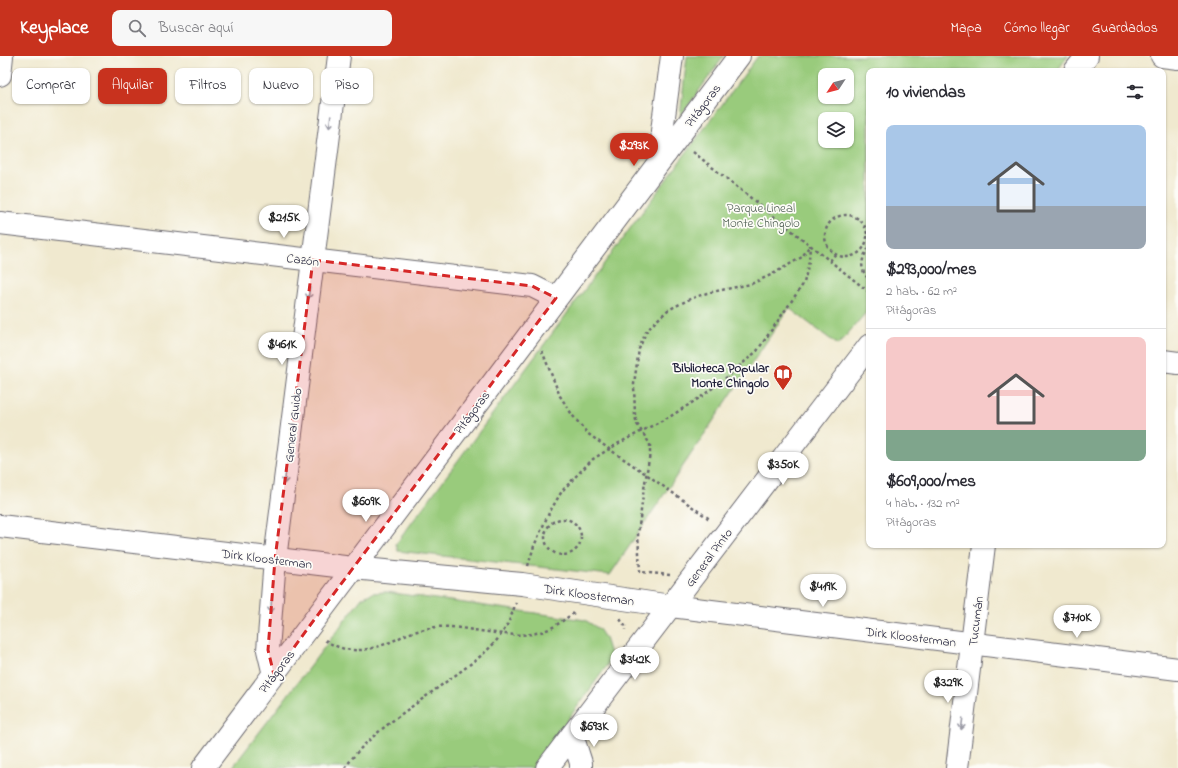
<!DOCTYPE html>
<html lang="es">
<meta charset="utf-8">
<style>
:root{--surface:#fff;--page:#f7f7f7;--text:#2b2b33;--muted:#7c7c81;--line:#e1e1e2;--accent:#c8321e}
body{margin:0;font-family:"Indie Flower",sans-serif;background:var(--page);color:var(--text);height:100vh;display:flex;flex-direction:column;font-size:15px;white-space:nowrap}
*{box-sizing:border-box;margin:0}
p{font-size:13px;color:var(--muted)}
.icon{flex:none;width:22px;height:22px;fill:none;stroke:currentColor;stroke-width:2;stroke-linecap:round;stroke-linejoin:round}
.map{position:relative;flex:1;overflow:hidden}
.details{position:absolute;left:866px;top:12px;width:300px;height:480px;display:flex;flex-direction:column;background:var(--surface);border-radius:8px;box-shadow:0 1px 3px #0004}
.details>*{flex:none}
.banner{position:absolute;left:12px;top:12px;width:380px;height:36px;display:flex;gap:8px}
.needle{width:26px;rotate:234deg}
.controls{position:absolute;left:818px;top:12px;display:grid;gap:8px}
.controls a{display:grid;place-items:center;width:36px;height:36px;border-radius:8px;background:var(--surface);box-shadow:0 1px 3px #0004;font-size:20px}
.price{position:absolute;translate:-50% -34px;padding:0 9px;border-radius:14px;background:#fff;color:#222;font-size:13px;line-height:26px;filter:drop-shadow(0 1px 2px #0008)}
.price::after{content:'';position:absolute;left:50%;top:24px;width:12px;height:9px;margin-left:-6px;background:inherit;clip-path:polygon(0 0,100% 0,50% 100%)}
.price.active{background:var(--accent);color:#fff}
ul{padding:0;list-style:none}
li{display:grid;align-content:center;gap:8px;height:212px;padding:0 20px}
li+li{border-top:1px solid var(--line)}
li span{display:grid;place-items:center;height:124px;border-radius:8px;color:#555}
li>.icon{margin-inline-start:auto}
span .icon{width:72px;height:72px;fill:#fffc;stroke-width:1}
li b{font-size:17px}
h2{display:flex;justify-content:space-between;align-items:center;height:48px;padding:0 20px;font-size:17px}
.chip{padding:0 14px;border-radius:8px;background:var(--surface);box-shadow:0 1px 3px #0004;font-size:14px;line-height:36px}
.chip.active{background:var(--accent);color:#fff}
header{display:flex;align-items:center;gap:24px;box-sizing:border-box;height:56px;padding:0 20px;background:var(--accent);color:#fff}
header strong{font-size:19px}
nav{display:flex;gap:22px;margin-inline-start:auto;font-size:14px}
.search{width:280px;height:36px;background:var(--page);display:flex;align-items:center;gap:10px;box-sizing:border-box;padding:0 14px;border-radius:8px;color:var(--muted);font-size:15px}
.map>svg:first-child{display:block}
.green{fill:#99cb7b;stroke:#5e765b;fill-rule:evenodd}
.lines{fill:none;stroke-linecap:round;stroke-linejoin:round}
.minor-casing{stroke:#6a686f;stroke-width:24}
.secondary-casing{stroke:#6a686f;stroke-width:24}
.path{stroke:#6a686f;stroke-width:2.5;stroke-dasharray:3 3;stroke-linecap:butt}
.minor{stroke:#fff;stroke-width:22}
.secondary{stroke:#fff;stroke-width:22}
.oneway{stroke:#9c9ca7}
.marked{fill:#d62828;fill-opacity:0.2;stroke:#d62828;stroke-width:3;stroke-dasharray:8 5;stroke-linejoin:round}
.labels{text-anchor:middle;stroke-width:3.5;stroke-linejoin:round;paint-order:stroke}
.street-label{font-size:13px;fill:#22223b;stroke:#fdfcf7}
.park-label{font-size:13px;fill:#4c5d51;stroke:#fdfcf7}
.poi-label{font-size:13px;font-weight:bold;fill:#22223b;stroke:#fdfcf7;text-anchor:end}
</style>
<header>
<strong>Keyplace</strong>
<div class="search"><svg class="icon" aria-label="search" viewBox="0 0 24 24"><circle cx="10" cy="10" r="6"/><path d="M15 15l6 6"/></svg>Buscar aquí</div>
<nav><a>Mapa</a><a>Cómo llegar</a><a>Guardados</a></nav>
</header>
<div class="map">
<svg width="1178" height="712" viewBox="0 0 1178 712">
<rect width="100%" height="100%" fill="#fdfcf7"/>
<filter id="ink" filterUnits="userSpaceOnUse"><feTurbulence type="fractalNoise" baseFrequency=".025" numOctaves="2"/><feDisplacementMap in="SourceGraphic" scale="8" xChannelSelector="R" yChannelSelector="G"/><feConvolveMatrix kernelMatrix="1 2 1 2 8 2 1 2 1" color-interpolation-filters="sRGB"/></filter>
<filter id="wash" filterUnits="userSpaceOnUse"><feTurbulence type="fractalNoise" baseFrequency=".012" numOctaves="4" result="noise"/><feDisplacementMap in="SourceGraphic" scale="16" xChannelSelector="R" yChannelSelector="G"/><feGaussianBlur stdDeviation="0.9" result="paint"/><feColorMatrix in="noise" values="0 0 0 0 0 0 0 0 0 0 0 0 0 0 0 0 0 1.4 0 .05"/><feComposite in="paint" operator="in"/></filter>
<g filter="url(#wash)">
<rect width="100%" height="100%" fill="#f0e9cf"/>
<g class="green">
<polygon points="687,0 724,0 680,61"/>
<path d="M758,0H1068L1057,15H869V253L838,289L789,252L610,519L398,495L396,488ZM825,19H847V41H825ZM825,63H847V85H825Z"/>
<polygon points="386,536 585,564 599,573 605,582 611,601 606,611 533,712 232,712 362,542 372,537"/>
</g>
</g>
<g filter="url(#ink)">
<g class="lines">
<g class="minor-casing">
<g id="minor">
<polyline points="1162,0 1178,2"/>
<polyline points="0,19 2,0"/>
<polyline points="666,97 662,75 672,0"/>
<polyline points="0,167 532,230 556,242"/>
<polyline points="1163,305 1178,307"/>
<polyline points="0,470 353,512 522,528 671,550 1178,613"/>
<polyline points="274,619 268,594 275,503 339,0"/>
<polyline points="203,712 739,0"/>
<polyline points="547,712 572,679"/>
<polyline points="957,712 984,489"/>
</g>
</g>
<g class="secondary-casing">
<g id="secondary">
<polyline points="1075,15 1087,0"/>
<polyline points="581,712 581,707 572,679 869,290"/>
</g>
</g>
<g class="path">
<polyline points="693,96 869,236"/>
<circle cx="846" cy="180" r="21"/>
<path d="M869,192C861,202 859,214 869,223"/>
<polyline points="830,205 836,197"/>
<polyline points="542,295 560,340 573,360 587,377 609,393 646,418 711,464"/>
<circle cx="563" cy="481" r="18"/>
<polyline points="528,510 534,490 549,457 562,435 578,418 593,403 619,387 671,360 701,341 727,321 757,295 804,227 809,205 810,189"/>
<polyline points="670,519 640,516 638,478 643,439 650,397 650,388 642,376 637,368 635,360 634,328 639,293 646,276 655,266 668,254 690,243 707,237 751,228 771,219 802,201 810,189"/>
<polyline points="620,563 625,570 625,574"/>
<path d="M325,584C345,598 366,596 388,587C395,584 401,581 407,578C417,575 427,572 437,571C449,570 461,572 473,574C498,577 527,584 551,572C559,568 566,562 574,557"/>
<path d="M345,712C361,688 384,671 407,654C424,642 440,630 457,618C473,606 491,594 502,577C509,568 512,557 516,547"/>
</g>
<use href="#minor" class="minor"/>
<use href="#secondary" class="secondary"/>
</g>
<defs><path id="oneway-shaft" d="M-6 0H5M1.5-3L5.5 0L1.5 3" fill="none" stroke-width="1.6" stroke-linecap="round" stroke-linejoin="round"/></defs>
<g class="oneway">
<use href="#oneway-shaft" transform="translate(330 66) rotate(97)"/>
<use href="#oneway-shaft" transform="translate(309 237) rotate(97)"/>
<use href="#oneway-shaft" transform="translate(285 422) rotate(97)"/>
<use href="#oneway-shaft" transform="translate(271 551) rotate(94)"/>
<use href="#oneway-shaft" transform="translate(962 668) rotate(97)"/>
</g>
</g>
<path class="marked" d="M313,204L532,230L556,242L308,572L274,619L268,594L275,503Z"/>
<defs>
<g id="library-pin" transform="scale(1)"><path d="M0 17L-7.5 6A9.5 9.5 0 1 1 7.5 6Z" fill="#c8321e" stroke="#fdfcf7"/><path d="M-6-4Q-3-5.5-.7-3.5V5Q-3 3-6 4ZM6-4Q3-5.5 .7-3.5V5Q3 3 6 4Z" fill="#fff"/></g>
</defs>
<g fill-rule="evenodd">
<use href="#library-pin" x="783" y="318"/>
</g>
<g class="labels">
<g class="street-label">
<text transform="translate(702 49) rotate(-53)" y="5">Pitágoras</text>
<text transform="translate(303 203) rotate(7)" y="5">Cazón</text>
<text transform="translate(471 356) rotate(-53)" y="5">Pitágoras</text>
<text transform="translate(292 369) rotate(-83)" y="5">General Guido</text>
<text transform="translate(708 501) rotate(-53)" y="5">General Pinto</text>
<text transform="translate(267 502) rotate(7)" y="5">Dirk Kloosterman</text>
<text transform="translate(589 538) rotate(8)" y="5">Dirk Kloosterman</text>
<text transform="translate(975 565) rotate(-83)" y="5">Tucumán</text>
<text transform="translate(911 580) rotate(7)" y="5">Dirk Kloosterman</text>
<text transform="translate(276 615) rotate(-53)" y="5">Pitágoras</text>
</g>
<g class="park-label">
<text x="761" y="156">Parque Lineal<tspan x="761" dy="15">Monte Chingolo</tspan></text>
</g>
<g class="poi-label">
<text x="769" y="316">Biblioteca Popular<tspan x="769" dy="15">Monte Chingolo</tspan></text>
</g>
</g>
</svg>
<div class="controls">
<a><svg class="needle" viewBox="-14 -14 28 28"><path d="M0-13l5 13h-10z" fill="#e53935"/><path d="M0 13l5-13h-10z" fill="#7c7c81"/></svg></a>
<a><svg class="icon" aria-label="layers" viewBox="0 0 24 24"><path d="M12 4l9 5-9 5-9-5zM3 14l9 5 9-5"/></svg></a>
</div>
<b class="price active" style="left:634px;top:111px">$293K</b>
<b class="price" style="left:284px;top:183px">$215K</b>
<b class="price" style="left:282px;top:310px">$461K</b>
<b class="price" style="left:783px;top:430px">$350K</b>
<b class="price" style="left:366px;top:467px">$609K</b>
<b class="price" style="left:823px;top:552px">$419K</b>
<b class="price" style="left:1077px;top:583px">$710K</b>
<b class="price" style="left:635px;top:625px">$342K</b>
<b class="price" style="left:948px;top:648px">$329K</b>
<b class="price" style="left:594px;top:692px">$693K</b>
<div class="banner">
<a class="chip">Comprar</a>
<a class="chip active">Alquilar</a>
<a class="chip">Filtros</a>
<a class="chip">Nuevo</a>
<a class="chip">Piso</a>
</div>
<section class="details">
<h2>10 viviendas<svg class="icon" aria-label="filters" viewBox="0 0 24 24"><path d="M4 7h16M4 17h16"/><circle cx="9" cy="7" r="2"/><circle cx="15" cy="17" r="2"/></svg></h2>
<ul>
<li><span style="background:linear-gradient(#a9c7e8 65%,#9aa5b1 0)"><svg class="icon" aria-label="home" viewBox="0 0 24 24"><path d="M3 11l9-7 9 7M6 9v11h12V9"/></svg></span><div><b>$293,000/mes</b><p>2 hab. · 62 m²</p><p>Pitágoras</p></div></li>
<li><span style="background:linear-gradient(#f6c9c9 75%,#7fa58c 0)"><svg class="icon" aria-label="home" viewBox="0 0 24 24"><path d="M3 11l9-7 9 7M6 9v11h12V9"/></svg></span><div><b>$609,000/mes</b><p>4 hab. · 132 m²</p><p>Pitágoras</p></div></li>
</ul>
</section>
</div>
